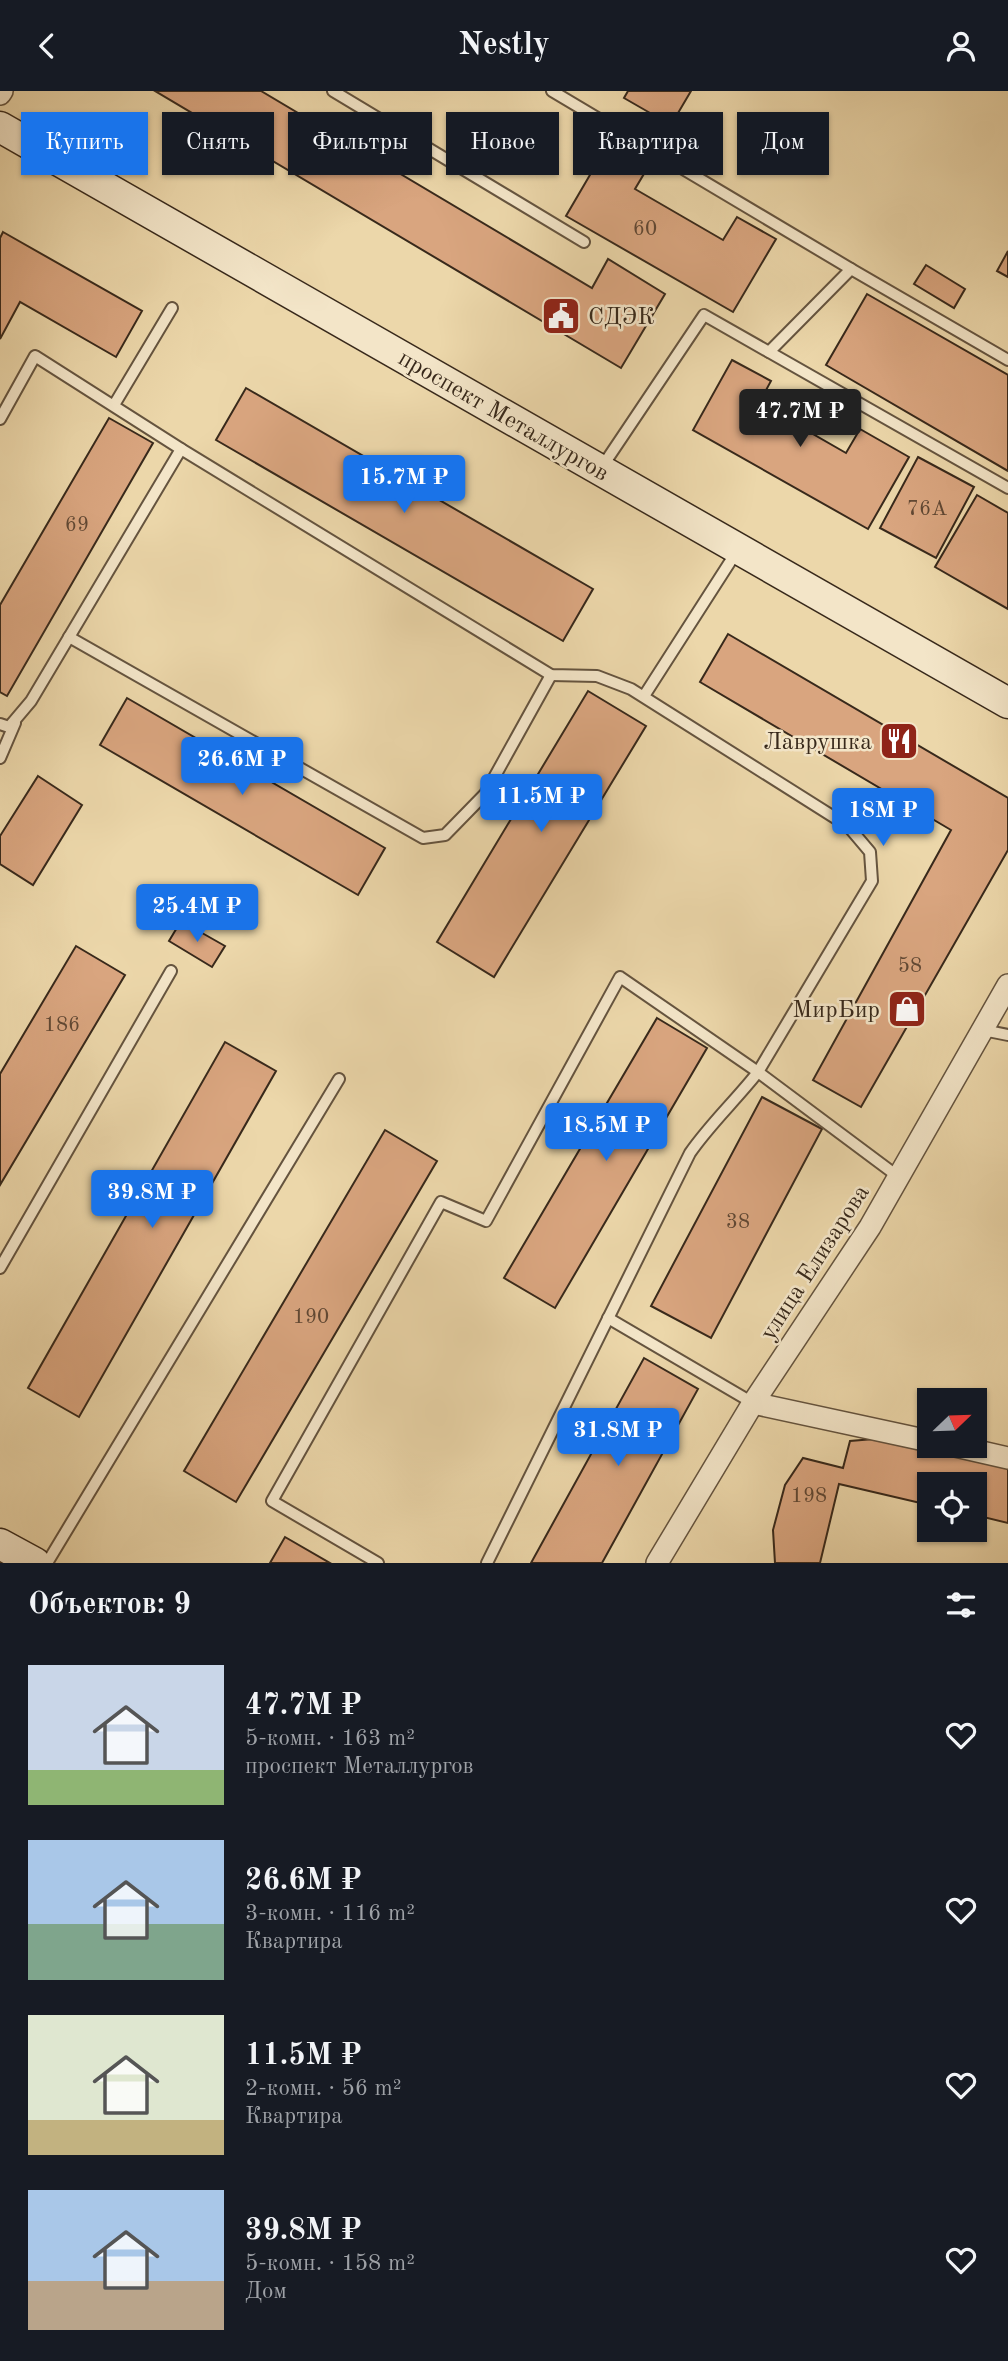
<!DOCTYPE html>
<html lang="ru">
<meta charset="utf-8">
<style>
:root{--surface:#171b24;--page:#242831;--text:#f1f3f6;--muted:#9ea1a6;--accent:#1a73e8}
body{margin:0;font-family:"Old Standard TT",serif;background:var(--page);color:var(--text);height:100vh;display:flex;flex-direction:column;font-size:26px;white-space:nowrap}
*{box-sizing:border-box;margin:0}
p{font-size:23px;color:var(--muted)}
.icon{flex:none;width:38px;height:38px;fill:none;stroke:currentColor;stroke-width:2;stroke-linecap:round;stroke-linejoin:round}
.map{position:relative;height:1472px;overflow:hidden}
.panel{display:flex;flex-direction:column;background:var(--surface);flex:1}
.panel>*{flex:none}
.guide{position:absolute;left:21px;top:21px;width:966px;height:63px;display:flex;gap:14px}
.needle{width:46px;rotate:67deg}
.tools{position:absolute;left:917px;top:1297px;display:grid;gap:14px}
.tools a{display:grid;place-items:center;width:70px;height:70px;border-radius:0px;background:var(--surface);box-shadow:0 2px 5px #0004;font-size:35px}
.price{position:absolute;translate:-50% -60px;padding:0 16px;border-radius:7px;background:var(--accent);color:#fff;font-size:23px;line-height:46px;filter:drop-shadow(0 2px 4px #0008)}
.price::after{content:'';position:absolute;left:50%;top:42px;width:21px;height:16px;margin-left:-10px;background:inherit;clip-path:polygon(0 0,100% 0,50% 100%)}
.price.on{background:#222;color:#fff}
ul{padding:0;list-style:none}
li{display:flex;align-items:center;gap:21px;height:175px;padding:0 28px}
li span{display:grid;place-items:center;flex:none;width:196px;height:140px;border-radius:0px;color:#555}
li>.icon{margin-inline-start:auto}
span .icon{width:84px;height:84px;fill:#fffc;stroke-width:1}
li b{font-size:30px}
h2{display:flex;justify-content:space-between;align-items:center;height:84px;padding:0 28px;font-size:30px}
.tag{padding:0 24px;border-radius:0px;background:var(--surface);box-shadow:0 2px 5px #0004;font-size:24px;line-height:63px}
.tag.on{background:var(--accent);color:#fff}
header{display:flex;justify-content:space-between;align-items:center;height:91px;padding:0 28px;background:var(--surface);font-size:32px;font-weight:600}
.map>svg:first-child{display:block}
.building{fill:#d9a57f;stroke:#38291b;stroke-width:2}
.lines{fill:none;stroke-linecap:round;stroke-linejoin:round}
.lane-casing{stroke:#65543f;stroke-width:14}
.street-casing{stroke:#65543f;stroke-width:24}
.secondary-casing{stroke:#38291b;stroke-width:33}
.lane{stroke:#f3e5c8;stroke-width:10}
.street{stroke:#f3e5c8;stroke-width:21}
.secondary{stroke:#f3e5c8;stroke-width:30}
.labels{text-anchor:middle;stroke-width:5;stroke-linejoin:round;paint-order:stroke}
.number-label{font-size:21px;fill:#604834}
.poi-label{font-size:24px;fill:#38291b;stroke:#f3e5c8;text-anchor:end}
.street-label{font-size:24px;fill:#38291b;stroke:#f3e5c8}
</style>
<header><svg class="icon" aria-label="back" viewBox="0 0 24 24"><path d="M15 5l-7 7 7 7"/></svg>Nestly<svg class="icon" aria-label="person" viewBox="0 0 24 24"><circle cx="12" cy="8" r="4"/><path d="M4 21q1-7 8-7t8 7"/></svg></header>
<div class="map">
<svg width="1008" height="1472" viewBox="0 0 1008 1472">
<rect width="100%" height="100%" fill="#ecd7aa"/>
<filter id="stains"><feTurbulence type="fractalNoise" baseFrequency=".00286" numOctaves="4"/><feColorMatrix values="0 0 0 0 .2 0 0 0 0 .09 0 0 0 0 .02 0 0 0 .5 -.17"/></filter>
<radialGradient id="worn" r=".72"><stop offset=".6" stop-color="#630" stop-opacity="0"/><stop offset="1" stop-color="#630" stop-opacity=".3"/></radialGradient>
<g class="building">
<polygon points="155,0 261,0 592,197 608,168 665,203 621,277"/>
<polygon points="628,0 691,0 671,34 624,7"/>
<polygon points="608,53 648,76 635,98 723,149 737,126 776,148 733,221 566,125"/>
<polygon points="3,141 142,220 116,266 20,211 0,248 0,147"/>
<polygon points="1008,160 1008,186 997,180"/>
<polygon points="926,174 965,198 954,217 914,193"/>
<polygon points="867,203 1008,284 1008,380 826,274"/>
<polygon points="732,269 771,290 759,312 846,362 860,338 909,366 868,438 693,339"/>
<polygon points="246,297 593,498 563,550 216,349"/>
<polygon points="109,327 153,352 7,605 0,601 0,514"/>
<polygon points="918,366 974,396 936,467 880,437"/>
<polygon points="977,404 1008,422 1008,518 935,476"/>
<polygon points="728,543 1008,707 1008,759 861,1016 813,989 951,739 700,591"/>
<polygon points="588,600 646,635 494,886 437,851"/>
<polygon points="127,607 385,757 358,804 100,654"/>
<polygon points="38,685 82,714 33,794 0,773 0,745"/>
<polygon points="181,830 225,855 212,876 169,850"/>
<polygon points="76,855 125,884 0,1094 0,983"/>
<polygon points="657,927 707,957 555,1217 504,1187"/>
<polygon points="225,951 276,980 79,1326 28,1297"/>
<polygon points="762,1006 822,1038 711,1247 651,1215"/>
<polygon points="385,1039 437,1070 236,1411 184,1380"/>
<polygon points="644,1267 698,1298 602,1472 531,1472"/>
<polygon points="886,1347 1008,1375 1008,1432 975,1424 975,1393 929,1393 929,1414 839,1393 820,1472 775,1472 773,1439 785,1394 803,1367 843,1377 850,1350"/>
<polygon points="285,1446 330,1472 270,1472"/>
</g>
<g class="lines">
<g class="lane-casing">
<g id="lane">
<polyline points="333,0 584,151"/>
<polyline points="552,0 851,178"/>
<polyline points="769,261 851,178 1008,269"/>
<polyline points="114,314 172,217"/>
<polyline points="0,328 35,265 181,358 31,610 9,636 0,633"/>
<path d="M181,358L551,584L597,585L631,598L848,735L870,761L872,790L758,981C736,1009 710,1033 690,1062L487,1472"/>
<polyline points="602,376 704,224 1008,397"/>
<polyline points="69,546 423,747 445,744 485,703 551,584"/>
<polyline points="644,605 737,460"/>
<polyline points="0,667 15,632"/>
<polyline points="983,939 1008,944"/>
<polyline points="0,1177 171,880"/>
<polyline points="608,1227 753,1312"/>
<polyline points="47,1472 339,988"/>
<polyline points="378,1472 272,1410 441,1111 486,1130 620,886 758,981 900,1087"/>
</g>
</g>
<g class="street-casing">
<g id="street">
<polyline points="0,3 2,0"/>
<polyline points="753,1312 929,1350"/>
<polyline points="951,1354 1008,1367"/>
<polyline points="657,1472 753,1312 870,1136 1008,894"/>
</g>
</g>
<g class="secondary-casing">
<g id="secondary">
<polyline points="0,36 1008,612"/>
<polyline points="0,1453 35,1472"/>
</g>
</g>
<use href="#lane" class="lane"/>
<use href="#street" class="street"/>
<use href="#secondary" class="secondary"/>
</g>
<defs>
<g id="civic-square" transform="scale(2.0125)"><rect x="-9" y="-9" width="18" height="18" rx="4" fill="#8f2418" stroke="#f3e5c8"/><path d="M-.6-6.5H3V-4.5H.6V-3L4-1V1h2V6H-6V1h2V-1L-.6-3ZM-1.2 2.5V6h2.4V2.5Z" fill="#fff"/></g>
<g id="restaurant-square" transform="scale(2.0125)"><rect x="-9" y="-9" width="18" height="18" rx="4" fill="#8f2418" stroke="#f3e5c8"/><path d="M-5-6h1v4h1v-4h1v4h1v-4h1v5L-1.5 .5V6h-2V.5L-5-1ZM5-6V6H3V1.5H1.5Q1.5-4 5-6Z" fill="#fff"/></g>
<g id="shop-square" transform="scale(2.0125)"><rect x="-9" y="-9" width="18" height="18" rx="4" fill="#8f2418" stroke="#f3e5c8"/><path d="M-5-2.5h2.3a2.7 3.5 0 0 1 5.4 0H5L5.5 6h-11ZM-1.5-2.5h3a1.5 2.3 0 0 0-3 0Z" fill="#fff"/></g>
</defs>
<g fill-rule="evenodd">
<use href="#civic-square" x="561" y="225"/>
<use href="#restaurant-square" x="899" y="650"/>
<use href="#shop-square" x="907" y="918"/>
</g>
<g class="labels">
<g class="number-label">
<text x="645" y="144">60</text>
<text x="927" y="424">76А</text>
<text x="77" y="440">69</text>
<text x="910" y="881">58</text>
<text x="62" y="940">186</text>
<text x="738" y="1137">38</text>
<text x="311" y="1232">190</text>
<text x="809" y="1411">198</text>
</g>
<g class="poi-label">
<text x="588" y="233" text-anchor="start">СДЭК</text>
<text x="872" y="658">Лаврушка</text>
<text x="880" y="926">МирБир</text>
</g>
<g class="street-label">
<text transform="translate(504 324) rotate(30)" y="8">проспект Металлургов</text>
<text transform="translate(814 1171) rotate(-57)" y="8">улица Елизарова</text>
</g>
</g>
<rect width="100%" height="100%" filter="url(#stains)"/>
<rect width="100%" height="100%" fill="url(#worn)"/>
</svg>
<div class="tools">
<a><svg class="needle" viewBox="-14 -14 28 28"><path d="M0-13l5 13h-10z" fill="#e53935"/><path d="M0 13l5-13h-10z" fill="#9ea1a6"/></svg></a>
<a><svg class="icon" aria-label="locate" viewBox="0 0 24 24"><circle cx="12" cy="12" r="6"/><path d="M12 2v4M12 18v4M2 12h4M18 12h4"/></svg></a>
</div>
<b class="price on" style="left:800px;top:358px">47.7M ₽</b>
<b class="price" style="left:404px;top:424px">15.7M ₽</b>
<b class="price" style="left:242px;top:706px">26.6M ₽</b>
<b class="price" style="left:541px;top:743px">11.5M ₽</b>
<b class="price" style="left:883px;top:757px">18M ₽</b>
<b class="price" style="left:197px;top:853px">25.4M ₽</b>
<b class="price" style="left:606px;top:1072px">18.5M ₽</b>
<b class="price" style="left:152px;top:1139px">39.8M ₽</b>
<b class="price" style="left:618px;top:1377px">31.8M ₽</b>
<div class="guide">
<a class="tag on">Купить</a>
<a class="tag">Снять</a>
<a class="tag">Фильтры</a>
<a class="tag">Новое</a>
<a class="tag">Квартира</a>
<a class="tag">Дом</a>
</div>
</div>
<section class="panel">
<h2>Объектов: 9<svg class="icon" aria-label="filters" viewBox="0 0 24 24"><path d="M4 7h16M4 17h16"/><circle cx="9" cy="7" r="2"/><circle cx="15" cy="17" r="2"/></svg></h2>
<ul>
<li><span style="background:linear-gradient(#c9d6e8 75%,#8fb573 0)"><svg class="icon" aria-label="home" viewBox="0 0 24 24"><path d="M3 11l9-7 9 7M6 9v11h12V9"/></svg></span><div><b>47.7M ₽</b><p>5-комн. · 163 m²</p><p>проспект Металлургов</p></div><svg class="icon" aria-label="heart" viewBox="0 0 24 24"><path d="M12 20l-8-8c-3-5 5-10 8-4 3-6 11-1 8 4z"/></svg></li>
<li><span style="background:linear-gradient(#a9c7e8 60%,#7fa58c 0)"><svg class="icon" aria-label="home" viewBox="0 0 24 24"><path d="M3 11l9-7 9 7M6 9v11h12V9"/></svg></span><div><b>26.6M ₽</b><p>3-комн. · 116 m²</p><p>Квартира</p></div><svg class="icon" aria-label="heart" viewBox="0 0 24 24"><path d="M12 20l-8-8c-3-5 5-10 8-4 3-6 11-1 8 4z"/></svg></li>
<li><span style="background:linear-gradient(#dfe7d0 75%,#c2b280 0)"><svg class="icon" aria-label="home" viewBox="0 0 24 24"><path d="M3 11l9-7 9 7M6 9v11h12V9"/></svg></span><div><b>11.5M ₽</b><p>2-комн. · 56 m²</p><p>Квартира</p></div><svg class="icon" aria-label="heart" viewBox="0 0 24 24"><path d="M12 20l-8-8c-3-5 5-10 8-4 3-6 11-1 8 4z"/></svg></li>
<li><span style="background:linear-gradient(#a9c7e8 65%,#b9a48a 0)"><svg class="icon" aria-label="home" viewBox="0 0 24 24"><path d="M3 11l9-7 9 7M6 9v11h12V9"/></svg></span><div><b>39.8M ₽</b><p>5-комн. · 158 m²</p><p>Дом</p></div><svg class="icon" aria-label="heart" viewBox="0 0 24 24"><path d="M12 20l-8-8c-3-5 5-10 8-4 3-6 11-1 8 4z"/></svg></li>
</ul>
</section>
